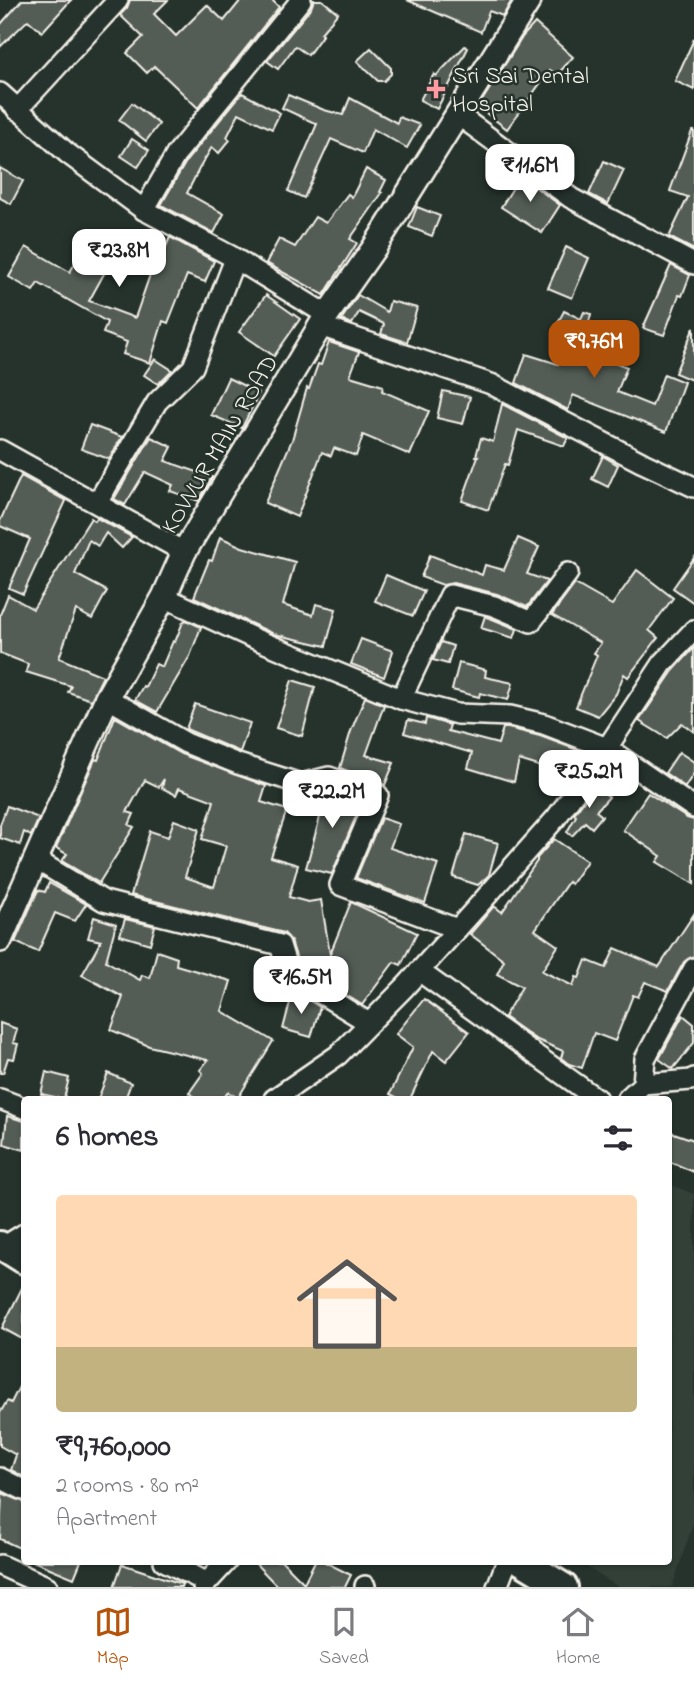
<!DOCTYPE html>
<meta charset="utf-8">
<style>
:root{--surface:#fff;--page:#f2f2f3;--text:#2b2b33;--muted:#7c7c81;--line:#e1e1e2;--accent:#b45309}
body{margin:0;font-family:"Indie Flower",sans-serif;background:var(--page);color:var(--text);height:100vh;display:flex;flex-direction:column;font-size:26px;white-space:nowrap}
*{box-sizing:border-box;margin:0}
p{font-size:23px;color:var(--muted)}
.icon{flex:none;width:38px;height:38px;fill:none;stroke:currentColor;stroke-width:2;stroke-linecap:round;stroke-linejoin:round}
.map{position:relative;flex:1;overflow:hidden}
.details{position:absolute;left:21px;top:1096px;width:651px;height:469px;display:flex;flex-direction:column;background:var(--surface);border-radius:7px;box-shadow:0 2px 5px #0004}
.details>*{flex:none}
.price{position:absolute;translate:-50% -60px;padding:0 16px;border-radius:14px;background:#fff;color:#222;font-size:23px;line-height:46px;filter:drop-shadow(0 2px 4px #0008)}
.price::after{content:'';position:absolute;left:50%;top:42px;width:21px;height:16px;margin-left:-10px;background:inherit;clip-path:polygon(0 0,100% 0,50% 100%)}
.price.selected{background:var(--accent);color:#fff}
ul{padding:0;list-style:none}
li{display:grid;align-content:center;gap:14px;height:371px;padding:0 35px}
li+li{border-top:2px solid var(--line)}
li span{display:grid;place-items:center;height:217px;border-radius:7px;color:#555}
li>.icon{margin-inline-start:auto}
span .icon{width:126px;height:126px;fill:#fffc;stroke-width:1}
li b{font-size:30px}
h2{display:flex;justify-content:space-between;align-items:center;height:84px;padding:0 35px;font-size:30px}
.tab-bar{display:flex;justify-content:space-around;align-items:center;height:98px;border-top:2px solid var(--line);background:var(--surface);font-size:19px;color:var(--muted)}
.tab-bar a{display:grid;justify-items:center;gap:4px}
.tab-bar .selected{color:var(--accent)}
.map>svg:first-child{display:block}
.built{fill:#333f39}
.building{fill:#525c55;stroke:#f4f1e8;stroke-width:2}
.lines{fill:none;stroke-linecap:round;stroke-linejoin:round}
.minor-casing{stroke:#f4f1e8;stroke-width:24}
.tertiary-casing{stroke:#f4f1e8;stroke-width:28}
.secondary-casing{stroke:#f4f1e8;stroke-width:32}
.minor{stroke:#26332d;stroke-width:19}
.tertiary{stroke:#26332d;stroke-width:23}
.secondary{stroke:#26332d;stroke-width:26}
.poi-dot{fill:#ff9aa2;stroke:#26332d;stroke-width:2.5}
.labels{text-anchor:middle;stroke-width:5;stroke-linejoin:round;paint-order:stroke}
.poi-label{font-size:24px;fill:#f4f1e8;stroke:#26332d;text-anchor:start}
.street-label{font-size:24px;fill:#f4f1e8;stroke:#26332d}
</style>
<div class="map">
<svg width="694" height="1587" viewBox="0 0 694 1587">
<rect width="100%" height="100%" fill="#26332d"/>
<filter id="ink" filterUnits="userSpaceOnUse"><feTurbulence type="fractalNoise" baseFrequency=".0143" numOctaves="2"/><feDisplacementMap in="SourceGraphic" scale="14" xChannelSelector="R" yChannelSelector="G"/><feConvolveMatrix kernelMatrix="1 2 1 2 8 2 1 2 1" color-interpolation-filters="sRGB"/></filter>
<g filter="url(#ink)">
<polygon class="built" points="669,1184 694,1194 694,1521 672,1587 618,1587 577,1561 668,1561"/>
<g class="building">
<polygon points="22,0 71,0 42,32 28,20 0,47 0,25"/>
<polygon points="130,0 168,0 154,14 176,36 207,5 224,21 241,0 272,0 279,7 198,108 154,66 147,73 127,53 143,37 120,15 127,8"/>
<polygon points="314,0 322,0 338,13 321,33 323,34 308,55 295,46 278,69 267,61 311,8"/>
<polygon points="407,0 512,0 503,16 489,11 481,32"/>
<polygon points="535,23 573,57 557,75 550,70 507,129 478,107 523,36"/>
<polygon points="694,39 694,90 675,81"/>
<polygon points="465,46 468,48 437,109 420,100 434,74 436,76"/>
<polygon points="371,48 391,68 391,74 384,81 378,81 357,61"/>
<polygon points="242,93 280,113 272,129 239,113 227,137 230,140 219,153 212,147 199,169 187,193 224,214 214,233 161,205 187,160"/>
<polygon points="288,95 324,110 343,115 350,98 397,123 399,117 420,125 407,148 373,129 363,153 331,139 304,198 288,191 317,124 282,108"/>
<polygon points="132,103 159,124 146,141 119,120"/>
<polygon points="692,131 694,131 694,250 669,237 688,197 670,191"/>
<polygon points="132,139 149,150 138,167 121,156"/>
<polygon points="604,161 624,170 608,204 589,194"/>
<polygon points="0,168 23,181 11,204 0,198"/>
<polygon points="366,169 386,180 380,192 382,193 350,239 357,243 324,295 266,263 279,239 295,247 315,217 326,223 348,194 352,197"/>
<polygon points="513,171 560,205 542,233 501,207 514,186 507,181"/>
<polygon points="417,207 440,216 432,236 409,227"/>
<polygon points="90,237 116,252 89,301 135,318 153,266 157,268 170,237 214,261 205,282 187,275 168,323 163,321 150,363 123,354 127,342 103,333 107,322 38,283 33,291 9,277 26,247 70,272"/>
<polygon points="566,247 589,258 572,298 548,288"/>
<polygon points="671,265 690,275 682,296 679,295 664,335 643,328"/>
<polygon points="266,295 300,319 274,356 239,332"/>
<polygon points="358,295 387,312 390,301 417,308 407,342 381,334 384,324 359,312 352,324 341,320"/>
<polygon points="564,311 581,319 584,312 591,314 582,349 627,367 617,392 652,406 664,374 684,382 666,432 573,395 568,410 516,383 526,354 558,364 573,334 555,328"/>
<polygon points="694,327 694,381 675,373"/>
<polygon points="329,342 359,352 350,376 383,386 382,391 429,411 410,455 363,435 356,456 334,448 331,456 322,452 297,517 265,503 292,440 307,388 309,389 318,364 321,365"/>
<polygon points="155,359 172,370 158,384 144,375"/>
<polygon points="228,378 259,393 242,428 211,415"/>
<polygon points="443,391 470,397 463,424 437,418"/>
<polygon points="502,404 568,438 564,446 518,430 508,465 505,464 488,510 462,501 478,456 476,456 481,438 493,442"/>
<polygon points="90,425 122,437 109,459 81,449"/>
<polygon points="151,437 172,447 165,461 212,477 199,501 170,491 173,485 145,472 125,505 114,499"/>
<polygon points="603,456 618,465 608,487 592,479"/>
<polygon points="21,476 66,501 23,594 9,588 30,539 0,526 0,521"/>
<polygon points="91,518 95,521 97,518 132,537 122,548 106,533 98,546 89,540 75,574 107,591 92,619 76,610 59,658 103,676 91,700 68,692 71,686 26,672 28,664 0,653 0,615 8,595 33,609"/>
<polygon points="220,537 242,547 295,562 283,605 313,615 316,604 336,609 326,646 274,634 194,597 209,560 212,561"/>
<polygon points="518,538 539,547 527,574 547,581 527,607 497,594 453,583 443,585 421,577 430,555 482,575 485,565 504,570"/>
<polygon points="694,558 694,603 673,588"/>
<polygon points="637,570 673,598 649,630 658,638 628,677 624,674 616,694 598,716 576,707 597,655 594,653 601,643 552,615 575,584 612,605"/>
<polygon points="386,575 424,591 413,616 375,601"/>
<polygon points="485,616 517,629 514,638 481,628"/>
<polygon points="186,620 201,627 190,656 157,712 135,700 143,686 145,687 156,664 162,667 173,641 175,642 183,622"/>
<polygon points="361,639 393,651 384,677 351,664"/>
<polygon points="441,642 453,646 448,664 433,660"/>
<polygon points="694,648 694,732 682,723 667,738 639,721 673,671"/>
<polygon points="459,663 486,670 485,677 513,683 508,700 480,693 479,697 452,690"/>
<polygon points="292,680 315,687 302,736 276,728"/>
<polygon points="365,697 384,705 366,755 394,763 385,785 340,768 351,731"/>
<polygon points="195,704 250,723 240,752 186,729"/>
<polygon points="115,717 181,754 266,786 261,802 287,810 271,857 298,865 289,897 308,902 321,900 330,954 351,902 417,933 401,965 394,962 362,1005 299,966 291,941 284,933 131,895 150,831 168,837 174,820 199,829 185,877 214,887 226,846 202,839 214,801 179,788 176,795 162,788 164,779 159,787 145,780 127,812 134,814 129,825 134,827 99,883 62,861 67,854 56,848 95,759 98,760"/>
<polygon points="426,718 450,725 448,731 498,744 503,728 508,728 540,736 588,754 571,776 519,760 514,782 468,768 472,753 404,733 408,720 425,724"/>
<polygon points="679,752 694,762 694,773 685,787 665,773"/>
<polygon points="595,785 609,797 596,811 602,816 592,828 585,822 572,836 567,832 576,816 574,814"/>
<polygon points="328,790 362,802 332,874 306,868 320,817 315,815 322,791"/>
<polygon points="648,793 687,818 694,820 694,884 657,862 661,856 623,830"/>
<polygon points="7,806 39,818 31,836 24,832 20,845 0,838 0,825"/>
<polygon points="381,818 399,824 390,848 438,864 425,903 356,878"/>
<polygon points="466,834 498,843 489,875 478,885 453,877"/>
<polygon points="554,839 587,861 571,884 568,882 535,930 558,946 542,971 573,986 576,977 579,978 586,960 606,968 615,948 659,967 694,914 694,956 684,962 668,991 645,982 638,997 633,995 615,1041 594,1033 582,1068 569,1064 561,1058 563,1051 535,1039 504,1017 522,987 497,974 504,960 470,934 494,906 502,912 537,861 537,858"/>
<polygon points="49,883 86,904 75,921 55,913 38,952 15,942 38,890 45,892"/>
<polygon points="94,917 116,924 106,961 140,980 142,975 150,978 157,951 177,958 176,965 231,981 222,1011 273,1041 238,1098 228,1092 223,1099 198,1099 189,1093 203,1073 200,1070 208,1060 149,1046 111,1030 123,997 82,975 101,941 88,938"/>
<polygon points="125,919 155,926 150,944 120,935"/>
<polygon points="293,991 320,1007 311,1037 283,1029"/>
<polygon points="424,999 469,1032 446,1061 433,1051 410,1099 400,1099 390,1094 413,1047 396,1034"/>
<polygon points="683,1015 694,1024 694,1043 673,1069 659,1059"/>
<polygon points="0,1023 17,1029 13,1043 18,1044 14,1059 8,1058 3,1073 0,1073"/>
<polygon points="46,1072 69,1078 64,1099 41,1094"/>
<polygon points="108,1073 131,1083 125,1099 98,1099"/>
<polygon points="7,1116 24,1121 24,1150 4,1144"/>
<polygon points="668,1131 694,1140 694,1172 668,1161"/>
<polygon points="24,1284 24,1340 2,1328"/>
<polygon points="24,1377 24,1477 11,1470 16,1455 0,1446 0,1413 7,1401 11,1403"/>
<polygon points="2,1493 24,1502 24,1550 0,1539"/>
<polygon points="33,1561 81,1561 74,1578"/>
<polygon points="253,1561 282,1561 304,1583 315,1561 323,1561 351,1575 345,1587 278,1587"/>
<polygon points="122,1564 182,1584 181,1587 114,1587"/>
</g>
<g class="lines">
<g class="minor-casing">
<g id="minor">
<polyline points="0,93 67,153 144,210 231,256 327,315"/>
<polyline points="17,110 118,0"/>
<polyline points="457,114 571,198 694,264"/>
<polyline points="144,210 177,153 301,0"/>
<polyline points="320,326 491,384 643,463 694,487"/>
<polyline points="0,450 184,552"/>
<polyline points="97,503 157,402 193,367 235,259"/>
<polyline points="164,597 253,638 401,699 457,714 510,716 544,724 607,748 694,808"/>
<polyline points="107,698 186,743 238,764 301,784 329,777 378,795 340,885 457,929"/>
<polyline points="401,699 450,595 494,606 531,622 568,573"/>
<polyline points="35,859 104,901 280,945 289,974 369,1023"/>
<polyline points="419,971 597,1099"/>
<polyline points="643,1084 645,1059 694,968"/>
<polyline points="0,1099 24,1108"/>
<polyline points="274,1099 338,1055 405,987 478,906 556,818 607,748 663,663 694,630"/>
<polyline points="627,1099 643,1084 691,1080 694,1078"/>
<polyline points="3,1247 24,1234"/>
<polyline points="0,1478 24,1490"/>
<polyline points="164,1561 206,1582"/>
<polyline points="0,1565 48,1587"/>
<polyline points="203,1587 227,1561"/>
<polyline points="365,1587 365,1586"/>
<polyline points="497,1587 507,1561"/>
</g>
</g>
<g class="tertiary-casing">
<polyline id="tertiary" points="0,940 107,698 164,597 184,552 327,315 374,248 529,0"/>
</g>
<g class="secondary-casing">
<g id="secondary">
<polyline points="0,1245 24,1260"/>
<polyline points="521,1561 564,1587"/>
</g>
</g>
<use href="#minor" class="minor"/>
<use href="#tertiary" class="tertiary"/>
<use href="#secondary" class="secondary"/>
</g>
</g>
<path class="poi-dot" d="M432.5 78.5h7v7h7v7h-7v7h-7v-7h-7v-7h7z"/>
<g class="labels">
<g class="poi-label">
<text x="452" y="83">Sri Sai Dental<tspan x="452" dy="28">Hospital</tspan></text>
</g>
<g class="street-label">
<text transform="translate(219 444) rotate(-59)" y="8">KOVVUR MAIN ROAD</text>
</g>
</g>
</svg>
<b class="price" style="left:530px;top:204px">₹11.6M</b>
<b class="price" style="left:119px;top:289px">₹23.8M</b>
<b class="price selected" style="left:594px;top:380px">₹9.76M</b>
<b class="price" style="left:589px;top:810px">₹25.2M</b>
<b class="price" style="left:332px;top:830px">₹22.2M</b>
<b class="price" style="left:301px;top:1016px">₹16.5M</b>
<section class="details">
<h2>6 homes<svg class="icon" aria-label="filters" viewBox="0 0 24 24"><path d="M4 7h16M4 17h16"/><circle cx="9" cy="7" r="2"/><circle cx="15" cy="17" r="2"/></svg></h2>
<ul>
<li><span style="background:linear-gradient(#ffd9b3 70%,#c2b280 0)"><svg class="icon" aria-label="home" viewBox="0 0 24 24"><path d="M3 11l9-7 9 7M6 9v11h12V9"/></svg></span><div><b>₹9,760,000</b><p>2 rooms · 80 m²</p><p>Apartment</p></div></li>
</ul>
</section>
</div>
<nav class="tab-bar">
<a class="selected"><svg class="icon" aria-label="map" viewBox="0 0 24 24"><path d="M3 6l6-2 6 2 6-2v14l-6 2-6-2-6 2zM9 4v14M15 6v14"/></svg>Map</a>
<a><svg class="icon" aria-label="saved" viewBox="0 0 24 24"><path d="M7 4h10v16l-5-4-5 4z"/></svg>Saved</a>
<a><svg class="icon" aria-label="home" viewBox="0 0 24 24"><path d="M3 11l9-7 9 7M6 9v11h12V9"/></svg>Home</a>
</nav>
